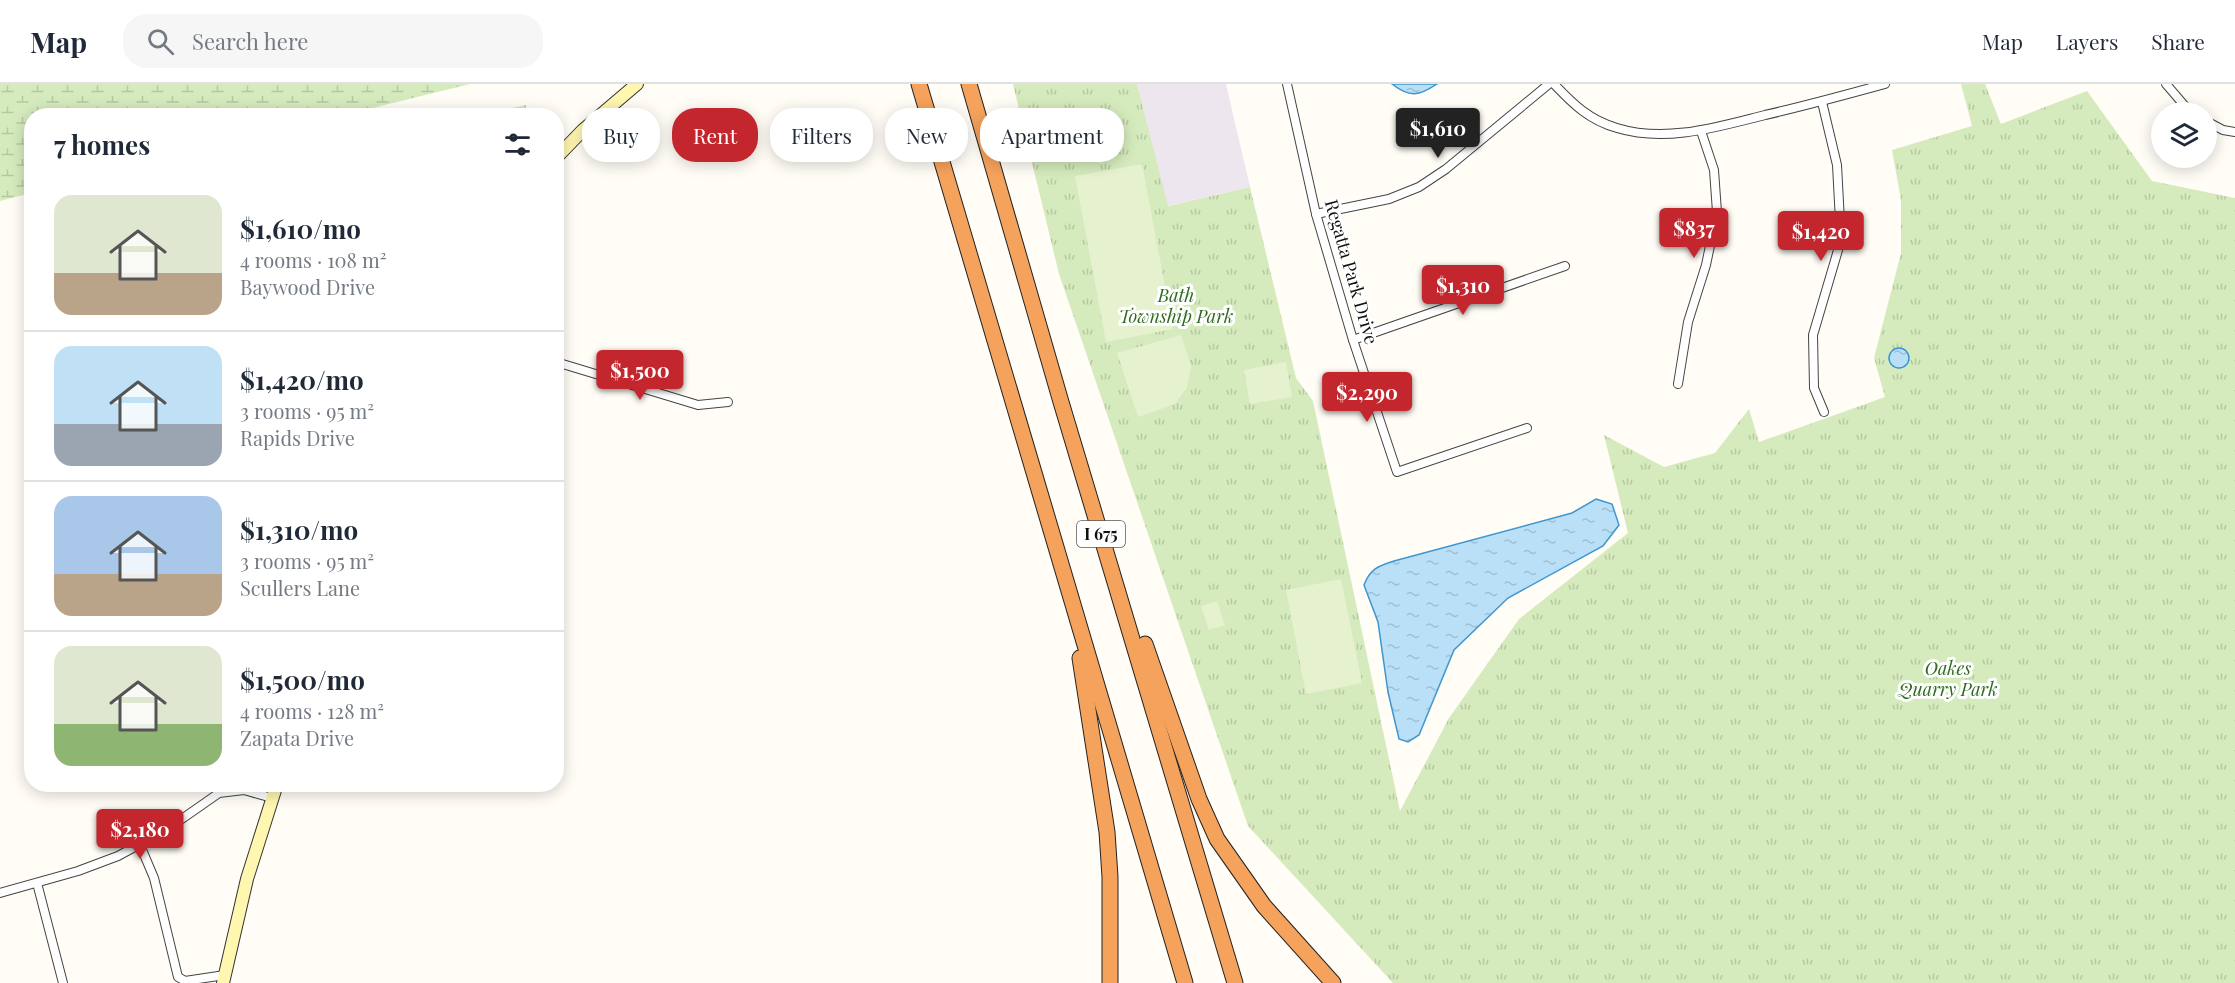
<!DOCTYPE html>
<meta charset="utf-8">
<style>
:root{--surface:#fff;--page:#f6f6f7;--text:#1f2937;--muted:#747a83;--line:#e0e1e3;--accent:#c4262e}
body{margin:0;font-family:"Playfair Display",serif;background:var(--page);color:var(--text);height:100vh;display:flex;flex-direction:column;font-size:22px;white-space:nowrap}
*{box-sizing:border-box;margin:0}
p{font-size:20px;color:var(--muted)}
.icon{flex:none;width:33px;height:33px;fill:none;stroke:currentColor;stroke-width:2;stroke-linecap:round;stroke-linejoin:round}
.map{position:relative;flex:1;overflow:hidden}
.drawer{position:absolute;left:24px;top:24px;width:540px;height:684px;display:flex;flex-direction:column;background:var(--surface);border-radius:24px;box-shadow:0 3px 15px #0003}
.drawer>*{flex:none}
.hud{position:absolute;left:582px;top:24px;width:570px;height:54px;display:flex;gap:12px}
.controls{position:absolute;left:2151px;top:18px;display:grid;gap:12px}
.controls a{display:grid;place-items:center;width:66px;height:66px;border-radius:50%;background:var(--surface);box-shadow:0 3px 15px #0003;font-size:30px}
.price{position:absolute;translate:-50% -51px;padding:0 14px;border-radius:6px;background:var(--accent);color:#fff;font-size:20px;line-height:39px;filter:drop-shadow(0 2px 3px #0008)}
.price::after{content:'';position:absolute;left:50%;top:36px;width:18px;height:14px;margin-left:-9px;background:inherit;clip-path:polygon(0 0,100% 0,50% 100%)}
.price.current{background:#222;color:#fff}
ul{padding:0;list-style:none}
li{display:flex;align-items:center;gap:18px;height:150px;padding:0 30px}
li+li{border-top:2px solid var(--line)}
li span{display:grid;place-items:center;flex:none;width:168px;height:120px;border-radius:18px;color:#555}
li>.icon{margin-inline-start:auto}
span .icon{width:72px;height:72px;fill:#fffc;stroke-width:1}
li b{font-size:26px}
h2{display:flex;justify-content:space-between;align-items:center;height:72px;padding:0 30px;font-size:26px}
.chip{padding:0 21px;border-radius:24px;background:var(--surface);box-shadow:0 3px 15px #0003;font-size:21px;line-height:54px}
.chip.current{background:var(--accent);color:#fff}
header{display:flex;align-items:center;gap:36px;box-sizing:border-box;height:84px;padding:0 30px;background:var(--surface);border-bottom:2px solid var(--line)}
header strong{font-size:28px}
nav{display:flex;gap:33px;margin-inline-start:auto;font-size:21px}
.search{width:420px;height:54px;background:var(--page);display:flex;align-items:center;gap:15px;box-sizing:border-box;padding:0 21px;border-radius:24px;color:var(--muted);font-size:22px}
.map>svg:first-child{display:block}
.industrial{fill:#eee6ef}
.grass{fill:url(#grass-tufts)}
.wetland{fill:url(#wetland-marsh)}
.pitch{fill:#e6f2cf}
.water{fill:url(#water-ripples);stroke:#3f96cf;stroke-width:1.5}
.lines{fill:none;stroke-linecap:round;stroke-linejoin:round}
.street-casing{stroke:#444;stroke-width:10}
.secondary-casing{stroke:#333;stroke-width:14}
.highway-casing{stroke:#222;stroke-width:17}
.street{stroke:#fff;stroke-width:8}
.secondary{stroke:#fff6b0;stroke-width:12}
.highway{stroke:#f5a25d;stroke-width:15}
.labels{text-anchor:middle;stroke-width:6;stroke-linejoin:round;paint-order:stroke}
.shield{fill:#fff;stroke:#585858;stroke-width:1.5}
.shield-label{font-size:16px;font-weight:bold;fill:#111}
.street-label{font-size:18px;fill:#111;stroke:#fff}
.park-label{font-size:18px;font-style:italic;fill:#2f6b1f;stroke:#fff}
</style>
<header>
<strong>Map</strong>
<div class="search"><svg class="icon" aria-label="search" viewBox="0 0 24 24"><circle cx="10" cy="10" r="6"/><path d="M15 15l6 6"/></svg>Search here</div>
<nav><a>Map</a><a>Layers</a><a>Share</a></nav>
</header>
<div class="map">
<svg width="2235" height="899" viewBox="0 0 2235 899">
<defs>
<pattern id="grass-tufts" width="24" height="20" patternUnits="userSpaceOnUse" patternTransform="scale(1.5)"><rect width="24" height="20" fill="#d5ebbd"/><path d="M3 7l-1-3M5 7V3M7 7l1-3M15 17l-1-3M17 17v-4M19 17l1-3" fill="none" stroke="#b6c8a1"/></pattern>
<pattern id="wetland-marsh" width="20" height="14" patternUnits="userSpaceOnUse" patternTransform="scale(1.5)"><rect width="20" height="14" fill="#d5ebbd"/><path d="M1 5h8M5 5V1M11 12h8M15 12V8" fill="none" stroke="#b6c8a1"/></pattern>
<pattern id="water-ripples" width="26" height="14" patternUnits="userSpaceOnUse" patternTransform="scale(1.5)"><rect width="26" height="14" fill="#b9e0f7"/><path d="M2 4q2-2 4 0t4 0M15 11q2-2 4 0t4 0" fill="none" stroke="#9ebfd3"/></pattern>
</defs>
<rect width="100%" height="100%" fill="#fffdf5"/>
<polygon class="industrial" points="1137,0 1226,0 1250,103 1167,122"/>
<g class="grass">
<polygon points="1013,0 1137,0 1168,122 1250,103 1296,294 1313,317 1400,727 1449,634 1519,535 1628,449 1604,351 1664,383 1715,369 1749,325 1759,358 1885,313 1874,274 1901,169 1901,116 1892,66 1972,42 1961,0 1985,0 2001,40 2087,7 2152,97 2235,114 2235,899 1393,899 1248,742 1059,190"/>
<polygon points="526,21 525,31 477,31"/>
</g>
<polygon class="wetland" points="0,0 470,0 344,31 32,32 31,109 0,117"/>
<g class="pitch">
<polygon points="1142,80 1173,245 1106,258 1075,92"/>
<polygon points="1181,251 1191,282 1187,303 1175,320 1138,333 1117,269"/>
<polygon points="1286,278 1292,313 1250,320 1244,286"/>
<polygon points="1341,495 1362,599 1306,610 1286,506"/>
<polygon points="1217,517 1225,541 1209,546 1201,522"/>
</g>
<g class="water">
<path d="M1392,0H1437C1419,12 1410,14 1392,0Z"/>
<circle cx="1899" cy="274" r="10"/>
<path d="M1596,415L1612,420L1619,441L1603,462L1508,514L1454,566L1419,651L1408,658L1399,655L1388,608L1378,538L1364,501C1370,485 1378,482 1394,477L1572,429Z"/>
</g>
<g class="lines">
<g class="street-casing">
<g id="street">
<polyline points="1287,0 1316,130 1353,256 1397,388 1527,344"/>
<path d="M1554,0C1573,20 1589,36 1617,44C1666,59 1717,43 1765,31C1805,22 1845,11 1885,0"/>
<polyline points="2166,0 2190,28"/>
<polyline points="1822,18 1837,81 1841,156 1813,251 1814,304 1824,328"/>
<polyline points="2206,37 2223,46 2235,48"/>
<polyline points="1316,130 1389,115 1419,103 1446,85 1549,0"/>
<polyline points="1353,256 1565,182"/>
<polyline points="556,278 698,321 728,318"/>
<polyline points="1678,300 1688,238 1706,181 1717,128 1714,86 1701,47"/>
<polyline points="140,761 154,794 178,893 185,897 225,891"/>
<polyline points="37,799 63,899"/>
<polyline points="0,809 78,787 118,772 166,746 219,709 244,706 272,714"/>
</g>
</g>
<g class="secondary-casing">
<g id="secondary">
<polyline points="556,74 583,46 637,0"/>
<polyline points="223,899 247,795 277,700"/>
</g>
</g>
<g class="highway-casing">
<g id="highway">
<polyline points="919,0 1185,899"/>
<polyline points="969,0 1061,318 1235,899"/>
<polyline points="1145,560 1199,715 1217,755 1264,822 1333,899"/>
<polyline points="1080,574 1107,748 1110,793 1110,899"/>
</g>
</g>
<use href="#street" class="street"/>
<use href="#secondary" class="secondary"/>
<use href="#highway" class="highway"/>
</g>
<g class="labels">
<rect class="shield" x="1077" y="437" width="48" height="26" rx="4.5"/>
<g class="shield-label">
<text x="1101" y="456">I 675</text>
</g>
<g class="street-label">
<text transform="translate(1351 188) rotate(74)" y="6">Regatta Park Drive</text>
</g>
<g class="park-label">
<text x="1176" y="218">Bath<tspan x="1176" dy="21">Township Park</tspan></text>
<text x="1948" y="591">Oakes<tspan x="1948" dy="21">Quarry Park</tspan></text>
</g>
</g>
</svg>
<div class="controls">
<a><svg class="icon" aria-label="layers" viewBox="0 0 24 24"><path d="M12 4l9 5-9 5-9-5zM3 14l9 5 9-5"/></svg></a>
</div>
<b class="price current" style="left:1438px;top:75px">$1,610</b>
<b class="price" style="left:1694px;top:175px">$837</b>
<b class="price" style="left:1821px;top:178px">$1,420</b>
<b class="price" style="left:1463px;top:232px">$1,310</b>
<b class="price" style="left:640px;top:317px">$1,500</b>
<b class="price" style="left:1367px;top:339px">$2,290</b>
<b class="price" style="left:140px;top:776px">$2,180</b>
<div class="hud">
<a class="chip">Buy</a>
<a class="chip current">Rent</a>
<a class="chip">Filters</a>
<a class="chip">New</a>
<a class="chip">Apartment</a>
</div>
<section class="drawer">
<h2>7 homes<svg class="icon" aria-label="filters" viewBox="0 0 24 24"><path d="M4 7h16M4 17h16"/><circle cx="9" cy="7" r="2"/><circle cx="15" cy="17" r="2"/></svg></h2>
<ul>
<li><span style="background:linear-gradient(#dfe7d0 65%,#b9a48a 0)"><svg class="icon" aria-label="home" viewBox="0 0 24 24"><path d="M3 11l9-7 9 7M6 9v11h12V9"/></svg></span><div><b>$1,610/mo</b><p>4 rooms · 108 m²</p><p>Baywood Drive</p></div></li>
<li><span style="background:linear-gradient(#bfe0f5 65%,#9aa5b1 0)"><svg class="icon" aria-label="home" viewBox="0 0 24 24"><path d="M3 11l9-7 9 7M6 9v11h12V9"/></svg></span><div><b>$1,420/mo</b><p>3 rooms · 95 m²</p><p>Rapids Drive</p></div></li>
<li><span style="background:linear-gradient(#a9c7e8 65%,#b9a48a 0)"><svg class="icon" aria-label="home" viewBox="0 0 24 24"><path d="M3 11l9-7 9 7M6 9v11h12V9"/></svg></span><div><b>$1,310/mo</b><p>3 rooms · 95 m²</p><p>Scullers Lane</p></div></li>
<li><span style="background:linear-gradient(#dfe7d0 65%,#8fb573 0)"><svg class="icon" aria-label="home" viewBox="0 0 24 24"><path d="M3 11l9-7 9 7M6 9v11h12V9"/></svg></span><div><b>$1,500/mo</b><p>4 rooms · 128 m²</p><p>Zapata Drive</p></div></li>
</ul>
</section>
</div>
